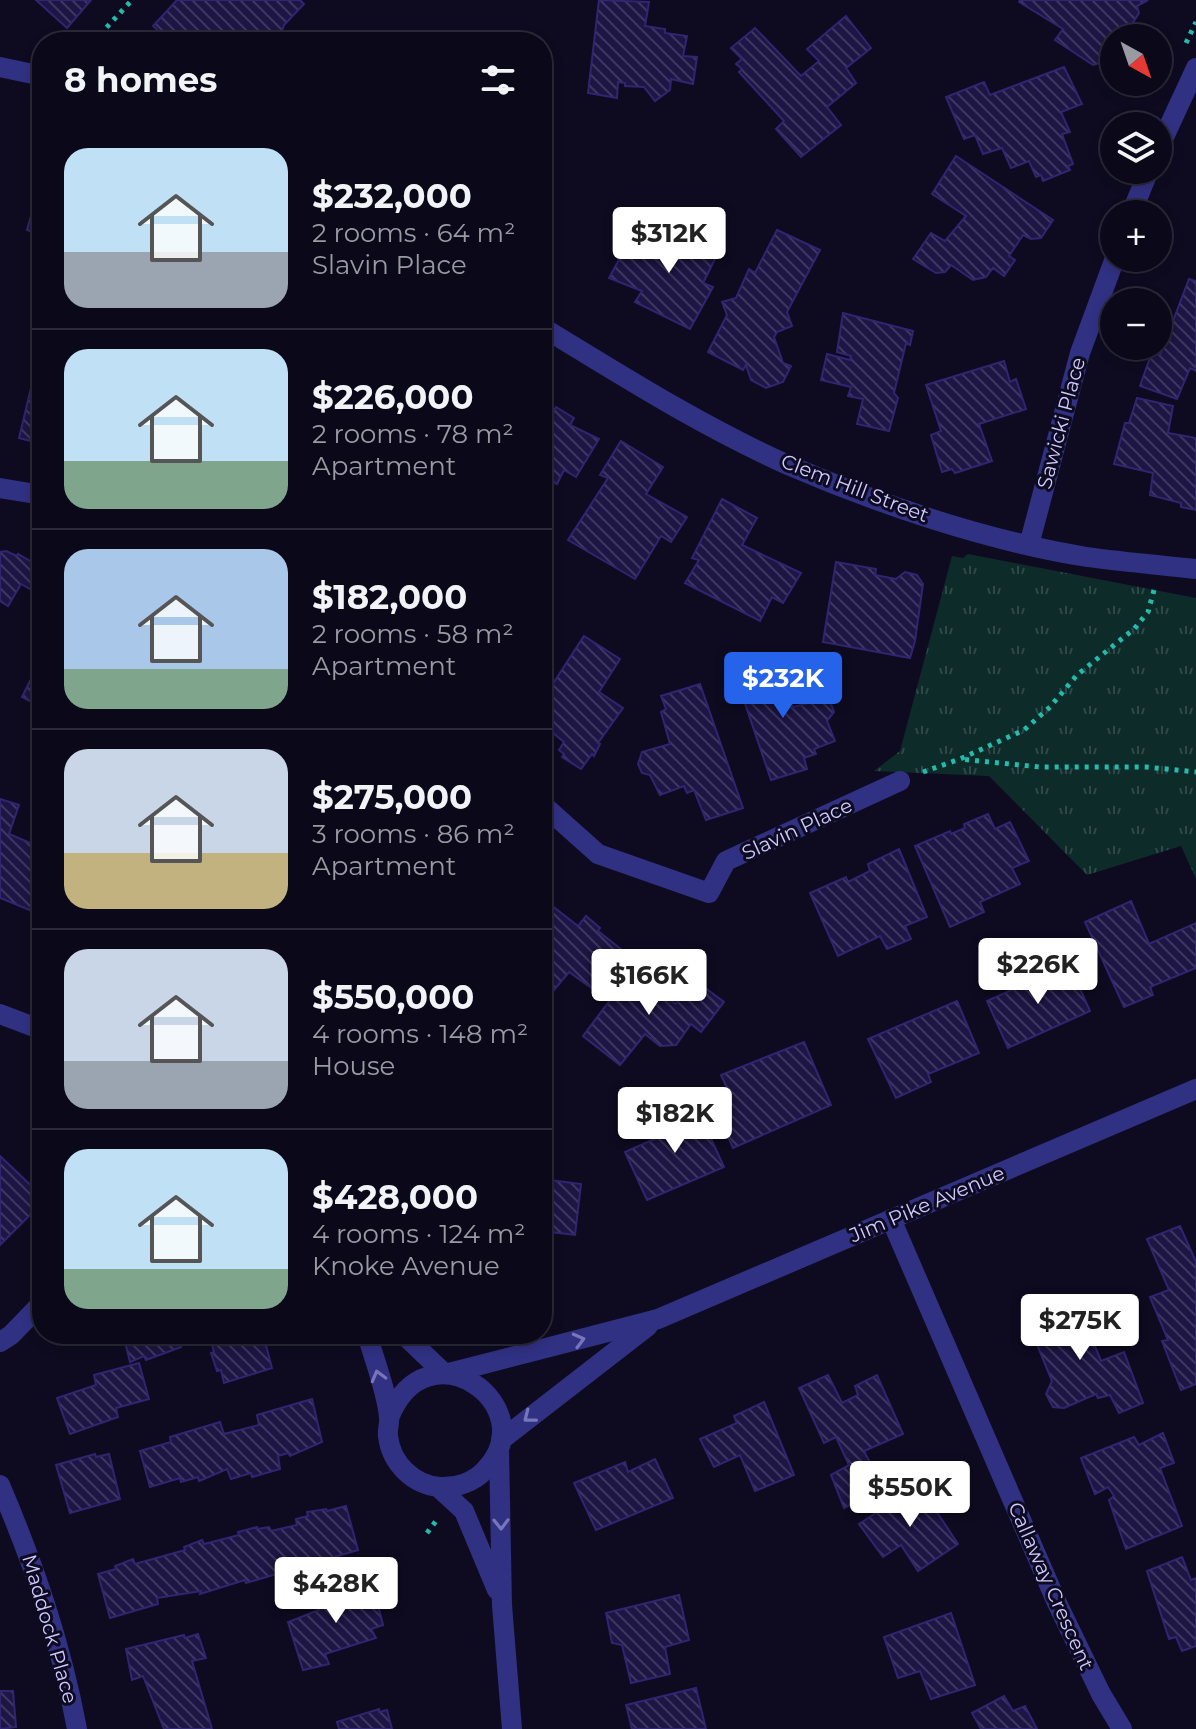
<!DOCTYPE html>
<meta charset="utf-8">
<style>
:root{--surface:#0a0819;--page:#181626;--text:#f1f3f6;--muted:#999aa2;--line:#2a2938;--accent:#2563eb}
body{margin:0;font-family:Montserrat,sans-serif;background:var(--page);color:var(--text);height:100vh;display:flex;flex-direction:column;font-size:30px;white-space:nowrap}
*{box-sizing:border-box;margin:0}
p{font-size:26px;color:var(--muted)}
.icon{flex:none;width:44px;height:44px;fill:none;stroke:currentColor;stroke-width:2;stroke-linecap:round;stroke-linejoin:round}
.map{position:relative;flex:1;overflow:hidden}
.panel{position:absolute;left:32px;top:32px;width:520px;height:1312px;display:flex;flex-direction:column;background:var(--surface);border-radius:32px;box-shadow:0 4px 12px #0003,0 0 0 2px var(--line)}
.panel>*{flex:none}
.needle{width:52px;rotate:140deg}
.fabs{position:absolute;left:1100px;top:24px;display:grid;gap:16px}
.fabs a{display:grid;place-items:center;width:72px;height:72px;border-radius:50%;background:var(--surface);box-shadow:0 4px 12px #0003,0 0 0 2px var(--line);font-size:40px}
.price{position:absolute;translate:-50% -68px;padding:0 18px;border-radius:8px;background:#fff;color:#222;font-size:26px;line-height:52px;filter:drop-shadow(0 2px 4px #0008)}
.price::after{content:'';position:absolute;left:50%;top:48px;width:24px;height:18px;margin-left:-12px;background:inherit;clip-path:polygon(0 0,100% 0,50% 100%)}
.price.selected{background:var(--accent);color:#fff}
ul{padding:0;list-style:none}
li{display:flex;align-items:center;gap:24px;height:200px;padding:0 32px}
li+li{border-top:2px solid var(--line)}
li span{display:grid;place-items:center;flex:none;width:224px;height:160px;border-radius:24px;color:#555}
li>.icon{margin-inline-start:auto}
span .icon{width:96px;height:96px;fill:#fffc;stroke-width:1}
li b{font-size:34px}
h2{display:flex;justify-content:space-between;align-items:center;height:96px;padding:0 32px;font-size:34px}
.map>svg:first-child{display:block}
.grass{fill:url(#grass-tufts)}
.building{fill:url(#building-back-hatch);stroke:#312571;stroke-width:2}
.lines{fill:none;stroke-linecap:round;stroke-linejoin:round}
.path{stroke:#22bbac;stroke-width:5;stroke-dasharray:4 6;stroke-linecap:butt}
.minor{stroke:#313184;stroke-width:20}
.tertiary{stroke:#313184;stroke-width:20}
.oneway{stroke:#7876bb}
.labels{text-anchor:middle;stroke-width:6;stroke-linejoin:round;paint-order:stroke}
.street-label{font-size:20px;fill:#cecaff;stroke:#0e0b21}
</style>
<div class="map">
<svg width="1196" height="1729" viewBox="0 0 1196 1729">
<defs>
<pattern id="grass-tufts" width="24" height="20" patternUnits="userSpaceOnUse" patternTransform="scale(2)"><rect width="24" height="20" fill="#0d2b29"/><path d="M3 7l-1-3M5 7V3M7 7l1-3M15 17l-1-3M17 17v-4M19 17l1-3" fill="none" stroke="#2f4849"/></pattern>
<pattern id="building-back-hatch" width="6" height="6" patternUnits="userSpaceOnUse" patternTransform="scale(2)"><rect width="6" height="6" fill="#1d1543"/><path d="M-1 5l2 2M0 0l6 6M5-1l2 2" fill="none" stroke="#3d365f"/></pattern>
</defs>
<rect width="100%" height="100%" fill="#0e0b21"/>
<polygon class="grass" points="968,554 1196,598 1196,879 1181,846 1087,875 989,776 874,771 900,751 952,556 963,558"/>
<g class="building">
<polygon points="36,0 91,0 67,28"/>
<polygon points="177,0 300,0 304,4 284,25 278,42 170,42 153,26"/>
<polygon points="599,0 649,2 645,26 665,29 665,33 687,36 683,56 697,57 693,84 671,79 670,90 655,101 644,87 625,86 625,83 618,82 617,98 588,93"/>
<polygon points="1020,0 1148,0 1137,6 1139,13 1132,24 1121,26 1111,41 1113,51 1106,61 1093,65 1055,40 1063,29 1019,2"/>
<polygon points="846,16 871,48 846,68 856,83 827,107 841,125 801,157 776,129 784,121 739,72 742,69 736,64 742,59 731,48 755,28 801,76 819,61 807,49"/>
<polygon points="1064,67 1082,104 1061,112 1070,132 1062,134 1073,164 1068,166 1070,170 1043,181 1041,175 1036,177 1029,161 1011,168 1002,148 983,154 975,135 964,139 946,97 984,82 990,95"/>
<polygon points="956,156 1053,220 1041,238 1031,239 1023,235 1009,256 1015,260 1004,276 993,268 986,277 973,280 951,265 945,272 936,273 913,259 931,233 945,241 966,216 932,194"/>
<polygon points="42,159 42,236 27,230 38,192 31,189"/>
<polygon points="664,223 719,251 703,283 713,287 690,329 635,302 642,291 609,278 627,245 646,255"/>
<polygon points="777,230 820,250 787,312 792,326 777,332 774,337 783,363 791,366 783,382 766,388 751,380 746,365 743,370 708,352 727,315 722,302 736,298 749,269 755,273"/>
<polygon points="1189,279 1196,281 1196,371 1190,368 1177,399 1140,386 1152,352 1160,355"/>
<polygon points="843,313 913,331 910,345 906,343 894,393 898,398 889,431 857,424 863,399 848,396 851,387 821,380 827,354 850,360 851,356 837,352"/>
<polygon points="42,342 42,444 19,438"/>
<polygon points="1004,361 1010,382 1016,379 1026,409 979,424 992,461 955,473 952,469 942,472 931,435 941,431 926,385"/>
<polygon points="542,397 551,403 547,410 552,413 556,407 574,418 570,425 599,439 576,477 564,470 557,484 542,475"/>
<polygon points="1137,398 1173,406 1168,433 1196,438 1196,510 1181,507 1181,503 1150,495 1153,473 1114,464 1125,423 1129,423"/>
<polygon points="621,441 663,467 646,494 687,517 671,542 661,536 635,579 568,540 608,478 600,475"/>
<polygon points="722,499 757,518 742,545 801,573 783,603 772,597 760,621 685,583 699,560 692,558"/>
<polygon points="6,551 17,556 18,554 42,568 42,574 30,589 21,584 8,606 0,601 0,552"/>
<polygon points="836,562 876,569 875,575 896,579 905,572 917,575 923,584 915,641 910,658 823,642"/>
<polygon points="584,636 620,659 599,692 623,708 598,743 600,744 594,756 592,754 581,769 562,757 564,754 559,750 564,742 548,729 552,723 542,717 542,678 544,675 554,682"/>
<polygon points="42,657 42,707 22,697"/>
<polygon points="777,659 793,707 823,699 831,704 834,712 827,721 835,741 814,749 816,754 804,758 807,769 771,780 735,674"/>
<polygon points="700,684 743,808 706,820 694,790 687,793 684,786 660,795 650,775 642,773 638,764 642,752 670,744 661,712 666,709 661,696"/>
<polygon points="0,799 19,805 9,834 42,848 42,915 0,898"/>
<polygon points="988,814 995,829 1010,822 1029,861 1012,868 1020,884 980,902 984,912 950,927 915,846 950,831 951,834 965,828 964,824"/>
<polygon points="899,849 927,917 905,926 911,939 887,949 880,936 838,956 810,893 846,877 848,882 870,871 868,864"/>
<polygon points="542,898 578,926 586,916 600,928 598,931 622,950 593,989 569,972 549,996 542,990"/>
<polygon points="1131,901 1149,944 1196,923 1196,968 1150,987 1153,995 1124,1007 1085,922"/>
<polygon points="1069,964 1090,1011 1008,1048 987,1001"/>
<polygon points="632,971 663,991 662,994 676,1004 692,978 724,1002 701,1032 691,1024 676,1045 660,1046 645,1034 620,1065 583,1036"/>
<polygon points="957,1001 979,1053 928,1074 931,1082 896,1098 868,1039"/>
<polygon points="804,1042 831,1105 733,1148 710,1096 727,1088 721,1075"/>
<polygon points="696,1106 724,1167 647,1200 625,1152 666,1134 659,1120"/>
<polygon points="0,1156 42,1196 42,1203 0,1245"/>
<polygon points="542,1179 581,1184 575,1235 542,1231"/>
<polygon points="1180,1226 1196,1262 1196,1384 1181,1390 1162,1341 1168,1340 1150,1297 1169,1290 1147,1239"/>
<polygon points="1075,1298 1101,1361 1124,1352 1143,1403 1119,1413 1110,1395 1098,1398 1096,1394 1064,1408 1053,1407 1046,1394 1052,1381 1029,1325 1034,1322 1033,1319"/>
<polygon points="123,1334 178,1334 181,1347 146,1360 144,1356 130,1362"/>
<polygon points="221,1334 263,1334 272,1368 224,1383 221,1370 217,1371 211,1353 214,1352 210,1337"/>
<polygon points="139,1363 149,1399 116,1408 118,1417 70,1434 57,1398 96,1385 94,1375"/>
<polygon points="828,1375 842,1403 858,1395 855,1386 877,1375 903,1434 864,1451 884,1490 844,1508 831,1475 849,1465 836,1437 824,1443 799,1388"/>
<polygon points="312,1399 322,1442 290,1456 288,1453 278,1456 280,1469 252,1477 251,1473 231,1479 227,1469 199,1481 198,1477 181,1482 180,1478 150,1487 140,1451 171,1442 170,1437 220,1422 224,1434 259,1425 257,1415"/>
<polygon points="764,1402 794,1475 755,1491 740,1455 714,1467 700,1439 737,1423 734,1416"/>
<polygon points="1163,1433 1174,1463 1160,1468 1182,1526 1126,1549 1109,1500 1114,1496 1108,1487 1095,1494 1081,1458 1134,1437 1139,1445"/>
<polygon points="95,1454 96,1457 109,1454 120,1499 70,1513 56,1465"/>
<polygon points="655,1459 673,1498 596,1530 574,1483 625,1462 628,1472"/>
<polygon points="919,1485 958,1544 918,1571 901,1545 883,1557 859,1524"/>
<polygon points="346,1506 358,1550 246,1583 245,1580 200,1594 201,1591 157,1598 158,1604 110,1618 98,1574 116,1569 115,1566 133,1559 135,1564 185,1550 184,1547 202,1540 204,1544 239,1535 238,1532 257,1527 257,1529 269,1527 271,1531 297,1525 296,1519 308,1516 307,1512 326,1509 327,1511"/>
<polygon points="1182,1557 1191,1580 1196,1578 1196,1646 1182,1651 1176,1637 1169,1639 1147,1571"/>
<polygon points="373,1584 383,1625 371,1629 376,1638 325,1654 329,1664 303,1670 288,1622 319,1610 316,1600"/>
<polygon points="679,1595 689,1640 665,1647 670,1674 631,1683 622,1645 612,1643 606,1613"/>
<polygon points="951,1613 975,1685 931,1699 920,1671 898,1678 884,1637"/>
<polygon points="198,1634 206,1658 192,1661 212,1729 164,1729 143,1676 132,1680 126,1649 184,1635 185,1638"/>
<polygon points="696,1688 706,1729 632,1729 626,1705"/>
<polygon points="0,1691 13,1691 16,1727 0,1729"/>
<polygon points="1004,1696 1013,1711 1025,1706 1037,1729 981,1729 972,1713"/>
<polygon points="379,1709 379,1712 387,1710 392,1729 339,1729 337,1722"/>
</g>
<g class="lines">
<g class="path">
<polyline points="93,42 132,0"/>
<polyline points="1186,43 1196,22"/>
<polyline points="1154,590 1148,612 1134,629 1077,675 1050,707 1024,730 960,759 1040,767 1146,767 1196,772"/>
<polyline points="923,772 960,759"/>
<polyline points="427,1533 436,1521"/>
</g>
<g class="minor">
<polyline points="0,67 42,76"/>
<polyline points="1158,150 1196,68"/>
<polyline points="1131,214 1149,170"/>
<path d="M542,327C621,375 701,426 786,464C878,504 987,541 1087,557C1123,562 1160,565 1196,569"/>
<polyline points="0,488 42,495"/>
<polyline points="1029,545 1080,353 1115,258"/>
<polyline points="542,804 598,854 709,893 726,861 900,781"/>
<polyline points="891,1219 1057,1603 1101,1694 1122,1729"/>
<polyline points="0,1342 11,1335 42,1303"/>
<path d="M0,1485C34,1565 61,1643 77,1729"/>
</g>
<g class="tertiary">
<polyline points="0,1014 42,1030"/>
<path d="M367,1334C374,1359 387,1392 389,1417C390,1423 387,1430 388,1436C391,1463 413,1485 440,1487C457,1488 474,1482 485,1470C546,1407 427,1321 389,1418"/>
<polyline points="403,1334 445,1374"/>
<polyline points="449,1373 658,1319 1196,1089"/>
<polyline points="501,1440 648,1326"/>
<polyline points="499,1449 502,1605 512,1729"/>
<polyline points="438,1487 464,1511 497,1590"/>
</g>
</g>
<defs><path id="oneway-chevron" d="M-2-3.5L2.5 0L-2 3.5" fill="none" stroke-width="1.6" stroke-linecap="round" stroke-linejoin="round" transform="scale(2)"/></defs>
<g class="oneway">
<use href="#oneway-chevron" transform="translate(579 1340) rotate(-15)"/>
<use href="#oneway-chevron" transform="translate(378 1376) rotate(-105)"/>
<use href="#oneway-chevron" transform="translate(529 1417) rotate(142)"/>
<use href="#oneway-chevron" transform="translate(501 1524) rotate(89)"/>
</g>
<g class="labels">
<g class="street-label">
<text transform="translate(1061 423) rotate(-75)" y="7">Sawicki Place</text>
<text transform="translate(855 488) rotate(21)" y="7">Clem Hill Street</text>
<text transform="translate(797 829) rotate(-25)" y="7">Slavin Place</text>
<text transform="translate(927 1204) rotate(-23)" y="7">Jim Pike Avenue</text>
<text transform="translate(1051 1586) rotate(66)" y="7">Callaway Crescent</text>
<text transform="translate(50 1629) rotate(74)" y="7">Maddock Place</text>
</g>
</g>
</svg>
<div class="fabs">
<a><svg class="needle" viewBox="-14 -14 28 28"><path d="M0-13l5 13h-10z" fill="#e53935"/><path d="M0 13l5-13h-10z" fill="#999aa2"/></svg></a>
<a><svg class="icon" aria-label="layers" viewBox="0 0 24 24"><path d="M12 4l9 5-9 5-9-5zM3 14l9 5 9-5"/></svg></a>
<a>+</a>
<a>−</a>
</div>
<b class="price" style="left:669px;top:275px">$312K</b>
<b class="price selected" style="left:783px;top:720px">$232K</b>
<b class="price" style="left:1038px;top:1006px">$226K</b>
<b class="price" style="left:649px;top:1017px">$166K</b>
<b class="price" style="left:675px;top:1155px">$182K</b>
<b class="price" style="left:1080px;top:1362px">$275K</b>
<b class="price" style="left:910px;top:1529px">$550K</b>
<b class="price" style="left:336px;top:1625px">$428K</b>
<section class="panel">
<h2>8 homes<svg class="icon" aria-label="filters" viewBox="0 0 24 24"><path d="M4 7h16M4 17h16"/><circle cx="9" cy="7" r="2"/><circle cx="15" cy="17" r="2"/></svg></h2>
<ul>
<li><span style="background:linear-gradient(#bfe0f5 65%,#9aa5b1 0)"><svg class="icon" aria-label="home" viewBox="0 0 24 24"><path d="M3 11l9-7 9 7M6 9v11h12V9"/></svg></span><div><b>$232,000</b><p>2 rooms · 64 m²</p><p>Slavin Place</p></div></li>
<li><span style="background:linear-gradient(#bfe0f5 70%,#7fa58c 0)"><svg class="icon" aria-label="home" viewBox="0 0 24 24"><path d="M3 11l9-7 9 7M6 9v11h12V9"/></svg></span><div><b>$226,000</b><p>2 rooms · 78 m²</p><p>Apartment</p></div></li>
<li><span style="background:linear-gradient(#a9c7e8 75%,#7fa58c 0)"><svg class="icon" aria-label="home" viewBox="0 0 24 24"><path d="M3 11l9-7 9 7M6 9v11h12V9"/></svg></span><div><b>$182,000</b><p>2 rooms · 58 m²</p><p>Apartment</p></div></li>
<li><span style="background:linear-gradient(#c9d6e8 65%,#c2b280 0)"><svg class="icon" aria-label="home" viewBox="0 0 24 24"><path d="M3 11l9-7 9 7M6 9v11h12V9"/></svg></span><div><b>$275,000</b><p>3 rooms · 86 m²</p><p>Apartment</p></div></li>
<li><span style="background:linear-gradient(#c9d6e8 70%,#9aa5b1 0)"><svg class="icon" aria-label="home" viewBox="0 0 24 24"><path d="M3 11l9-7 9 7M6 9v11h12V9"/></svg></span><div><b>$550,000</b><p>4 rooms · 148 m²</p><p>House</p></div></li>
<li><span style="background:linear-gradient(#bfe0f5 75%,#7fa58c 0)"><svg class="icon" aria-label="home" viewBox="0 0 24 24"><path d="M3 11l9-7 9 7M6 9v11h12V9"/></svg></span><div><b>$428,000</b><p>4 rooms · 124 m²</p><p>Knoke Avenue</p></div></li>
</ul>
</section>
</div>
